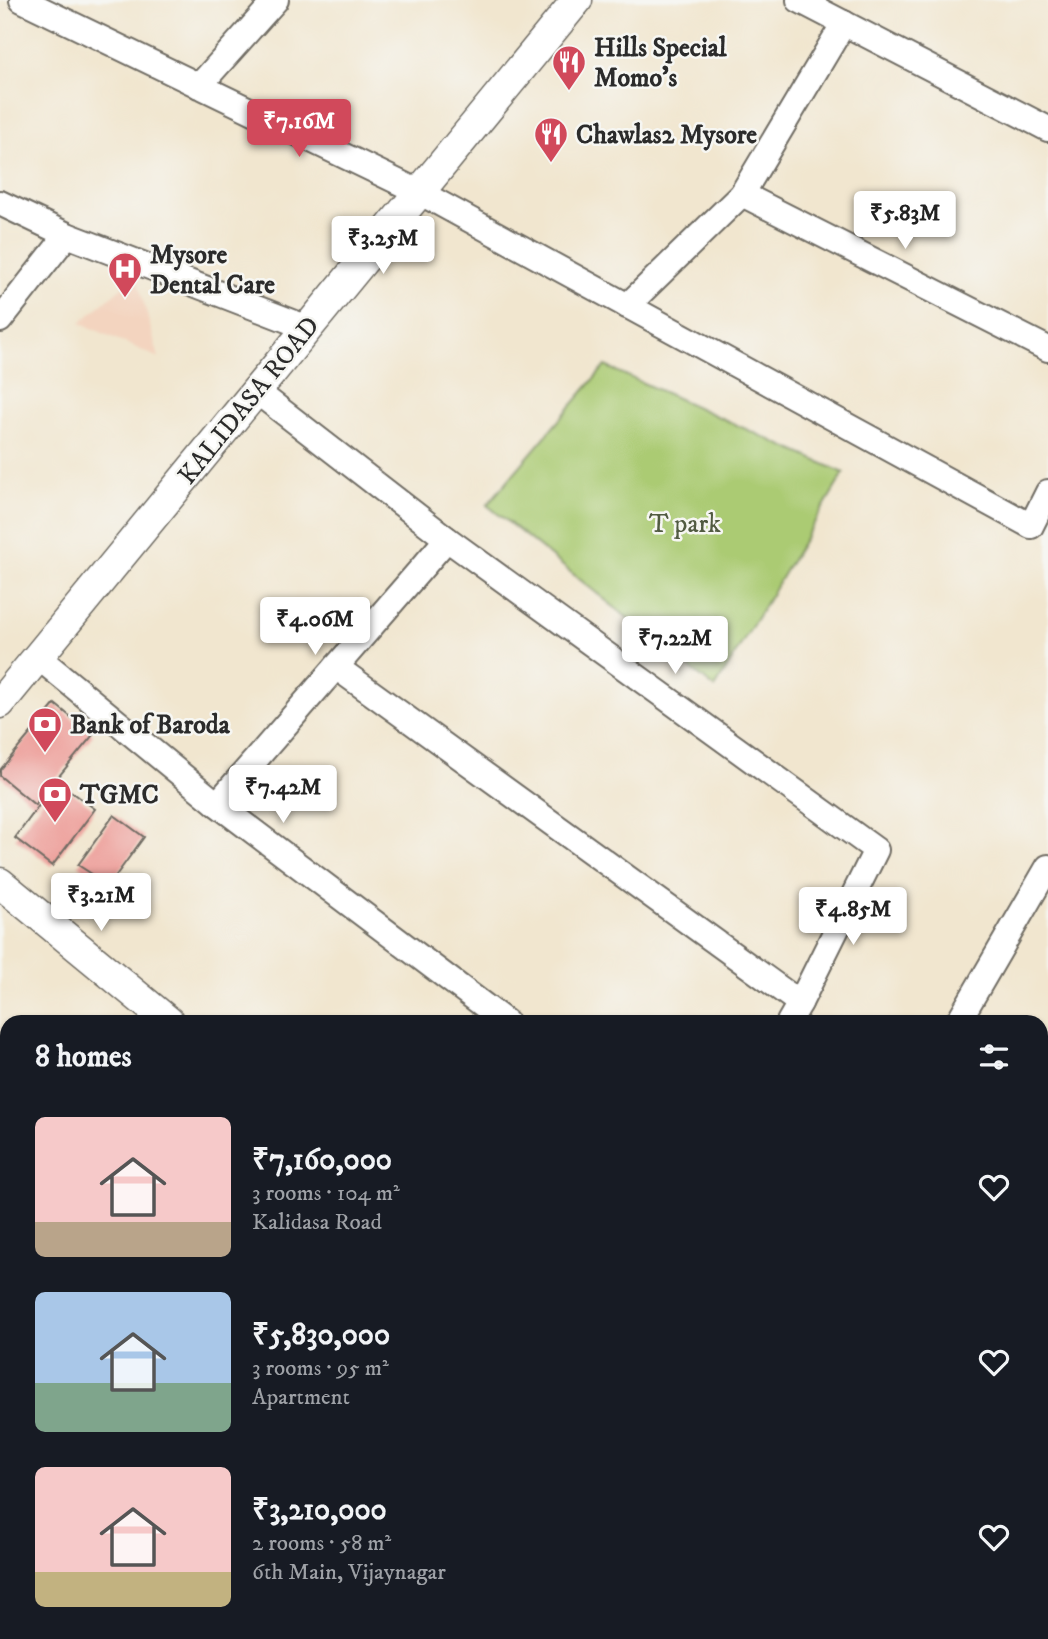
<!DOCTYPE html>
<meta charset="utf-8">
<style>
:root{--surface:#171b24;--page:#242831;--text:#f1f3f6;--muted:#9ea1a6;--accent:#d1495b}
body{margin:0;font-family:"IM FELL DW Pica",serif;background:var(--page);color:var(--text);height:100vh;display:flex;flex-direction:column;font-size:26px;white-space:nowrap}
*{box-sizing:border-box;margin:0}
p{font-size:23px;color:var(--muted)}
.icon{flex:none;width:38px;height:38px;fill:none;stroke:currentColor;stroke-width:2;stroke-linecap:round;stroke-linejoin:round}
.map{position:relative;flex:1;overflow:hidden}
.panel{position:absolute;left:0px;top:1015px;width:1048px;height:625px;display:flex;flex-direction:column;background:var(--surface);border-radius:21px 21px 0 0;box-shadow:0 2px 5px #0004}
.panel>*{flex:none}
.price{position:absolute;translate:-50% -60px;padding:0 16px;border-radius:7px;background:#fff;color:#222;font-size:23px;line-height:46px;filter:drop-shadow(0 2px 4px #0008)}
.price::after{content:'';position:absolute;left:50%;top:42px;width:21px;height:16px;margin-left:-10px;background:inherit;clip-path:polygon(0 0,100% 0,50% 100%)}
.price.on{background:var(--accent);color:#fff}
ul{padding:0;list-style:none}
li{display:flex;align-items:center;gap:21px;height:175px;padding:0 35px}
li span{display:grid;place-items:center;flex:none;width:196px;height:140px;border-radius:10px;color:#555}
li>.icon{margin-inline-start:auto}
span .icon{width:84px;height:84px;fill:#fffc;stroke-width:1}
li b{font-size:30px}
h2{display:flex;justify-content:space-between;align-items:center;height:84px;padding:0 35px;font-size:30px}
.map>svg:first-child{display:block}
.built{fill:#f3d4bf}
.green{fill:#abcb73;stroke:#6b7b4f;stroke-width:2}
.building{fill:#ed9e99}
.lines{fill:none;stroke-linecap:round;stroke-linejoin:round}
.minor-casing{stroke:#706c64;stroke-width:28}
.tertiary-casing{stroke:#706c64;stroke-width:33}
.minor{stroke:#fff;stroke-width:24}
.tertiary{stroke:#fff;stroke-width:30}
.labels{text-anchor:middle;stroke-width:5;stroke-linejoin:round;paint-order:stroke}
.poi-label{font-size:26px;font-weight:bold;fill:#2b2b2b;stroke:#f6f6f2;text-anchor:start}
.street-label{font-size:26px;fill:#2b2b2b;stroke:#f6f6f2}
.park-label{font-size:26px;fill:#515b41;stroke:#f6f6f2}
</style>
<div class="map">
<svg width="1048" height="1639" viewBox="0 0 1048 1639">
<rect width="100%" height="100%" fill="#f6f6f2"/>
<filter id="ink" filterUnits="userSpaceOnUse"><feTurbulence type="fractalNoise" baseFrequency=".0143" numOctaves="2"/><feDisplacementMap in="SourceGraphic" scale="14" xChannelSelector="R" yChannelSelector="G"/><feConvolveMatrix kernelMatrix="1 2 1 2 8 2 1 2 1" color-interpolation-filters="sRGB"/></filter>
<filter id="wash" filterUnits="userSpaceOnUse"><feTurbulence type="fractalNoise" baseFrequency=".00686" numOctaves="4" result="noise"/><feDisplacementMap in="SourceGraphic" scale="28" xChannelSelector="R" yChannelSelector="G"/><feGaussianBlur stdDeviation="1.57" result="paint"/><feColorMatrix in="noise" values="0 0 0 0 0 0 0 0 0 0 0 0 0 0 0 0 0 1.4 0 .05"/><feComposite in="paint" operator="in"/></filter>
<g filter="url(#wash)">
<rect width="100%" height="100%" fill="#f1e6cf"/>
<polygon class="built" points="136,275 159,358 80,323"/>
<g class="green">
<polygon points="605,366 844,473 715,688 487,505"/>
<polygon points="0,1584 7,1589 7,1633 61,1633 68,1639 0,1639"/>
<polygon points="459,1633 552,1633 549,1639 455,1639"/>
</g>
<g id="blocks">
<g class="building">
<polygon points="55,704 93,735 35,805 0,776 0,770"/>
<polygon points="57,781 95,809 52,866 15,838"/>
<polygon points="114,815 144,837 109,885 78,865"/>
</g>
</g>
</g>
<g filter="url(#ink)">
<use href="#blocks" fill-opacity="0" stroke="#706c64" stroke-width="2"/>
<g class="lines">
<g class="minor-casing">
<g id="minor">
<polyline points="22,0 419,192 1031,526 1048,492"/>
<polyline points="799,0 1048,129"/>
<polyline points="199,86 276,0"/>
<polyline points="742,194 1048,349"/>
<polyline points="0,203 67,235 308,328"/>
<polyline points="627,306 742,194 844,23"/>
<polyline points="0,320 67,235"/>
<polyline points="256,391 447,539 876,850 800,1003 789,1022"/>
<polyline points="38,657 217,804 506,1022"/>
<polyline points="336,667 800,1003"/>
<polyline points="217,804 447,539"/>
<polyline points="958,1022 1048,867"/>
<polyline points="0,1177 7,1182"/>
<polyline points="0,1324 7,1312"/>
<polyline points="1041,1336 1048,1339"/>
<polyline points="0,1545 7,1551"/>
<polyline points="109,1633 117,1639"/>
<polyline points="232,1639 236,1633"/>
<polyline points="426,1639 430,1633"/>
<polyline points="573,1639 577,1633"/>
</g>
</g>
<g class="tertiary-casing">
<g id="tertiary">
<polyline points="0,703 577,0"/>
<polyline points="0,883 169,1022"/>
<polyline points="1041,1572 1048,1574"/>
</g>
</g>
<use href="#minor" class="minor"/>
<use href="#tertiary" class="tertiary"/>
</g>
</g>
<defs>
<g id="restaurant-pin" transform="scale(1.75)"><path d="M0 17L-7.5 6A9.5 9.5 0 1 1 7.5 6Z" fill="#d1495b" stroke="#f6f6f2"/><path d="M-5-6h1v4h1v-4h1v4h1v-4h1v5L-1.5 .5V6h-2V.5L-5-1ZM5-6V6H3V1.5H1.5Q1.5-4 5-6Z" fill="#fff"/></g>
<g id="hospital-pin" transform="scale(1.75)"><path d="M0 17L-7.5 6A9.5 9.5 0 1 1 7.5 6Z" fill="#d1495b" stroke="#f6f6f2"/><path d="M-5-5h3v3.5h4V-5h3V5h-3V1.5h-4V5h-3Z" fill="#fff"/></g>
<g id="bank-pin" transform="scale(1.75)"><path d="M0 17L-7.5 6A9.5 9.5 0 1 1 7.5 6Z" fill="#d1495b" stroke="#f6f6f2"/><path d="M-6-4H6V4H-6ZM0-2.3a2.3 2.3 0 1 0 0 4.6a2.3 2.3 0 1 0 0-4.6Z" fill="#fff"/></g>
</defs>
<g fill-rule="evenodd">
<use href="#restaurant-pin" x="569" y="62"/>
<use href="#restaurant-pin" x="551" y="134"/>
<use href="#hospital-pin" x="125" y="269"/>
<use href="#bank-pin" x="45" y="724"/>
<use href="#bank-pin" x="55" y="794"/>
</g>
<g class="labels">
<g class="poi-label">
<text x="594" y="56">Hills Special<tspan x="594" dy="30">Momo's</tspan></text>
<text x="576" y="143">Chawlas2 Mysore</text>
<text x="150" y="263">Mysore<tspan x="150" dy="30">Dental Care</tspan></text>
<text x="70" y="733">Bank of Baroda</text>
<text x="80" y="803">TGMC</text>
</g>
<g class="street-label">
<text transform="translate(248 400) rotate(-51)" y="9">KALIDASA ROAD</text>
</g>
<g class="park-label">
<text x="685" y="532">T park</text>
</g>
</g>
</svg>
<b class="price on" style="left:299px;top:159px">₹7.16M</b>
<b class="price" style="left:905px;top:251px">₹5.83M</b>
<b class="price" style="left:383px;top:276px">₹3.25M</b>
<b class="price" style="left:315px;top:657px">₹4.06M</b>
<b class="price" style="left:675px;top:676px">₹7.22M</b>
<b class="price" style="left:283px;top:825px">₹7.42M</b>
<b class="price" style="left:101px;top:933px">₹3.21M</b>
<b class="price" style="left:853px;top:947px">₹4.85M</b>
<section class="panel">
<h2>8 homes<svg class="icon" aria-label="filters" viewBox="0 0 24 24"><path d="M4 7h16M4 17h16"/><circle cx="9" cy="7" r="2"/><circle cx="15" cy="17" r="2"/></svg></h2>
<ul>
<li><span style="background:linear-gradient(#f6c9c9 75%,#b9a48a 0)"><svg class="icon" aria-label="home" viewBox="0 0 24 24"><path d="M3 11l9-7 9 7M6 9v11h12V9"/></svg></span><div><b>₹7,160,000</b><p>3 rooms · 104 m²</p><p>Kalidasa Road</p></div><svg class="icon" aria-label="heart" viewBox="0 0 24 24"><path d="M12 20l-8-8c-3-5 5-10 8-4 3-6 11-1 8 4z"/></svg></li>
<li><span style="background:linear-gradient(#a9c7e8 65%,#7fa58c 0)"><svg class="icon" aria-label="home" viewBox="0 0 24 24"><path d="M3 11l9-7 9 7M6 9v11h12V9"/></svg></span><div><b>₹5,830,000</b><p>3 rooms · 95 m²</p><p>Apartment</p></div><svg class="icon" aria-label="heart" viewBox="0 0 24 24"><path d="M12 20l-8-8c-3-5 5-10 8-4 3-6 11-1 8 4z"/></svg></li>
<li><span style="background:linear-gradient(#f6c9c9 75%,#c2b280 0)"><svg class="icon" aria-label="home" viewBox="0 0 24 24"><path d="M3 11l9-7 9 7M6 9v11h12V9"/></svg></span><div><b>₹3,210,000</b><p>2 rooms · 58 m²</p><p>6th Main, Vijaynagar</p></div><svg class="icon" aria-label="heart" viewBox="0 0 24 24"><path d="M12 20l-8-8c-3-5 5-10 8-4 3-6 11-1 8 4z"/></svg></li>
</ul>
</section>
</div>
